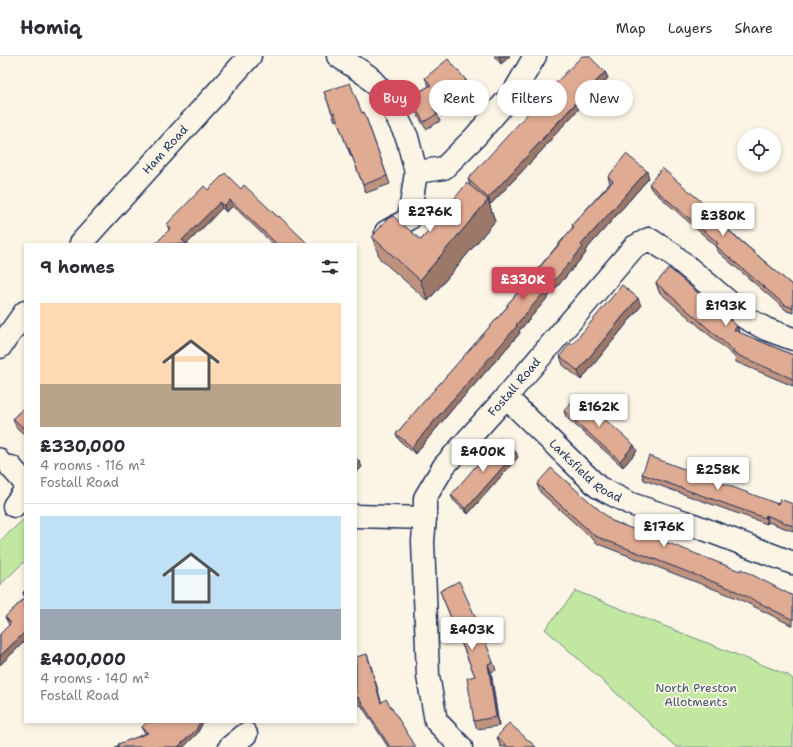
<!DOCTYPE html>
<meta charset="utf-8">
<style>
:root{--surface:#fff;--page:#f7f7f7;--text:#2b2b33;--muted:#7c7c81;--line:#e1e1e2;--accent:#d1495b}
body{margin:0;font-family:"Shantell Sans",sans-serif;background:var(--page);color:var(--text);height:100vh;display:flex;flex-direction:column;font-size:15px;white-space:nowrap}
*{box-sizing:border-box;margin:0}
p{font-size:13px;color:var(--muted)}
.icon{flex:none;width:22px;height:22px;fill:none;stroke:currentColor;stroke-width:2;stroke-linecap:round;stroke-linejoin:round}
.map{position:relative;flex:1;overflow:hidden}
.drawer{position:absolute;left:24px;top:187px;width:333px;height:480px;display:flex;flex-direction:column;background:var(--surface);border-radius:0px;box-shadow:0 2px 6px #0003}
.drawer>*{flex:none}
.top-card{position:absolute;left:369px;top:24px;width:364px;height:36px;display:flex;gap:8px}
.fabs{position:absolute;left:737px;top:72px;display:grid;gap:8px}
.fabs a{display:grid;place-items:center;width:44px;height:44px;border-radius:50%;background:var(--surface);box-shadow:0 2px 6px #0003;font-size:20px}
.price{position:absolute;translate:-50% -34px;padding:0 9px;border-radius:4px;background:#fff;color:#222;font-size:13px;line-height:26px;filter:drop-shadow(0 1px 2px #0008)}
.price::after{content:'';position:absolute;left:50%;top:24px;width:12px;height:9px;margin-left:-6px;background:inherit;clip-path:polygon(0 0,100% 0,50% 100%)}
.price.current{background:var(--accent);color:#fff}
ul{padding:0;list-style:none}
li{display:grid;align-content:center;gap:8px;height:212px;padding:0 16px}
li+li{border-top:1px solid var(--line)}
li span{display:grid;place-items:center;height:124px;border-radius:0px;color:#555}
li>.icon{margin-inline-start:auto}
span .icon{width:72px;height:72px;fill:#fffc;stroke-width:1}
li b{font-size:17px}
h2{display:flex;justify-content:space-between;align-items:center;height:48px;padding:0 16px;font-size:17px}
.chip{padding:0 14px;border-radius:18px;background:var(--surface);box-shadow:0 2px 6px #0003;font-size:14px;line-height:36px}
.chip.current{background:var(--accent);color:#fff}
header{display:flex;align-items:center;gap:24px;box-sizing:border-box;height:56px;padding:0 20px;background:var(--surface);border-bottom:1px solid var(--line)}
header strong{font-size:19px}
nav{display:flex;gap:22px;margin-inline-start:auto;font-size:14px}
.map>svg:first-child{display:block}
.green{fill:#c1e7a1;stroke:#6e8b80}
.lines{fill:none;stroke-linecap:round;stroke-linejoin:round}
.service-casing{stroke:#1b2f5e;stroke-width:14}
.minor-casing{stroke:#1b2f5e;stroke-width:25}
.service{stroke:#fcf5e5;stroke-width:11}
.minor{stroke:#fcf5e5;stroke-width:22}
.wall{fill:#c0937e;stroke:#1b2f5e}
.shaded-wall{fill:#9c7867;stroke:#1b2f5e}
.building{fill:#dfab93;stroke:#1b2f5e}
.labels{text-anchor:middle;stroke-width:3.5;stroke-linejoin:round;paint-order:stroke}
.street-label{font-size:12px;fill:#1b2f5e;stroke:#fcf5e5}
.park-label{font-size:12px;fill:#3c546b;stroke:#fcf5e5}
</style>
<header>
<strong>Homiq</strong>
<nav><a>Map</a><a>Layers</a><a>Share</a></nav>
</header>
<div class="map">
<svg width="793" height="691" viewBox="0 0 793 691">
<rect width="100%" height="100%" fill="#fcf5e5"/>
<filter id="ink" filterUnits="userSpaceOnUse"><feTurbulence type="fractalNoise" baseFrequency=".025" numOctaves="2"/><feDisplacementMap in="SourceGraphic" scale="8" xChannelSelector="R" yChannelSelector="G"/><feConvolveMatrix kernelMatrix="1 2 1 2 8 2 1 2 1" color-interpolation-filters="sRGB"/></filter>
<g filter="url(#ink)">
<g class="green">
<polygon points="25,462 25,505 0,529 0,485"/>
<polygon points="576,535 788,619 793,623 793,691 676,691 545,573"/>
</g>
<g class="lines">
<g class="service-casing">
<polyline id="service" points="0,398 11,411"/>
</g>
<g class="minor-casing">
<g id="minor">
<polyline points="338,0 368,20 387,41 407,81 416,116 444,112 475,81 514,36 535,0"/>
<polyline points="386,176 409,163 416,116"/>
<path id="s1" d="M80,188L250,0"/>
<polyline points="0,291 25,256"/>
<path id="s2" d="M506,341L598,431L631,448L691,468L793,507"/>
<polyline points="11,411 25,427"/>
<polyline points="14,450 25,435"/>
<polyline points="356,460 425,462"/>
<polyline points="230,691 246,678"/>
<path id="s3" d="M461,691L436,665L428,620L423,485L425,462V442L444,410L506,341L634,191L649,183L671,197L729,246L744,261L766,273L793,283"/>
</g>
</g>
<use href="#service" class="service"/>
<use href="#minor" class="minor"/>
</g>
<g class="wall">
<polygon points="494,0 510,0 501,8"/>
<polygon points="605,16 608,22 561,72 545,90 545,91 491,148 489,147 495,165 428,245 380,203 372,181 421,184 470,129 468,123"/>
<polygon points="425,22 468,32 437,58 440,65 426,73 412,50 409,42 429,30"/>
<polygon points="324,36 362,57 364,56 390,128 366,137 352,100 351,101 337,64 335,65"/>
<polygon points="608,121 649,122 585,195 586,197 519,275 520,277 469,335 455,350 415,398 399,384 396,378 507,251 507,249 573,171 572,169 610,127"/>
<polygon points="649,128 718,163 717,164 793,230 793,257 787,255 718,196 716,190 651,133"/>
<polygon points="241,133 278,161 308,188 273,188 233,150 226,156 222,152 187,188 169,174 167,168 208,134"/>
<polygon points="656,227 737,270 740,277 793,299 793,330 736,306 735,301 659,236"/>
<polygon points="641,250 581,324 563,309 560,300 572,289"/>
<polygon points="25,351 25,379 16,371 13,362"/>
<polygon points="564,355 637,395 623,411 566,361"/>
<polygon points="518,401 468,458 453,444 451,439"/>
<polygon points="642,418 778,448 793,448 793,475 768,466 767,468 644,424"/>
<polygon points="537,428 612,465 793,540 793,570 737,542 598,488 540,436"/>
<polygon points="25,534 25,585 0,609 0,578 9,569 5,561 25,542 23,537"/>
<polygon points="440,535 493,606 496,614 491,616 499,670 477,673 474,665 475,620"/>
<polygon points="370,607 381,646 416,691 388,691 361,649 360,650 356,642"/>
<polygon points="147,666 203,666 197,678 184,691 115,691 146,677 143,675 142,671"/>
<polygon points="497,681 536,691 501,691 500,690"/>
</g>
<g class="shaded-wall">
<polygon points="499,0 510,0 501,8"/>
<polygon points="605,16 608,22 561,72 545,90 545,91 491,148 488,142"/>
<polygon points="466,24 468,32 436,59 433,51"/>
<polygon points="647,115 649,122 585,195 586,197 519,275 520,277 469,335 455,350 415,398 412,391 516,269 581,189"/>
<polygon points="230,144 233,150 226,156 224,150"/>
<polygon points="488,144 495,165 428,245 420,224"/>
<polygon points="220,146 222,152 187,188 182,184"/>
<polygon points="716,158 718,163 715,166 713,161"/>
<polygon points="638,242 641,250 581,324 578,315"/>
<polygon points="737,270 740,279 734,274"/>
<polygon points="634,389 637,395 623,411 620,405"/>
<polygon points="516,396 518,401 468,458 466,453"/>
<polygon points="360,406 362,411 356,417 356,409"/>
<polygon points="766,459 768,466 767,468 765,462"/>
<polygon points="25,576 25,585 0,609 0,600"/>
<polygon points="367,598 370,607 384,655 381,647"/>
<polygon points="488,608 491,616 499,670 496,661"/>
<polygon points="200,666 203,666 197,678 184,691 178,691"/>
</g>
<g class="building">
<polygon points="582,0 589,0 605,16 559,65 542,83 542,84 488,142 468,123 511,76 549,34"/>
<polygon points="448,3 466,24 433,51 437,58 424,66 409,42 431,29 425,22"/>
<polygon points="350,27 362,57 364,56 387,120 363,129 349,92 348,93 334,56 332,57 324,36"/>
<polygon points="626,98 647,115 581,189 583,191 516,269 517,270 467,328 453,343 412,391 396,378 419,351 508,250 507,249 574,171 572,169 613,125 608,121"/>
<polygon points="662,112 716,158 713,161 793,230 793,252 785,249 716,190 718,187 649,128"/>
<polygon points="225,117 241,133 244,129 278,161 279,160 308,188 277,188 230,144 224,150 220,146 182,184 187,188 155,188 171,172 167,168 204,130 208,134"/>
<polygon points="467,127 488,144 420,224 372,181 387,163 393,160 421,184"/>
<polygon points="669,212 737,270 734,274 793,299 793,323 733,297 734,295 656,227"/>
<polygon points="622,229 638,242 578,315 560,300 570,287 572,289"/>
<polygon points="577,339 634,389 620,405 564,355"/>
<polygon points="25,351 25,374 13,362"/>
<polygon points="500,382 516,396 466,453 451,439"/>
<polygon points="649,400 778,448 780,443 793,448 793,470 766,459 765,462 642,418"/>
<polygon points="356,402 360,406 356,409"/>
<polygon points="551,412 612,465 740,515 741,513 793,540 793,564 734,534 595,480 537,428"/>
<polygon points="459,525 480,571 493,606 488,608 496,661 474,665 467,622 475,620 440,535"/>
<polygon points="25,534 25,539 23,537"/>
<polygon points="25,542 25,576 0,600 0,578 11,567 5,561"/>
<polygon points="367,598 381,647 386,643 416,691 390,691 358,641 356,642 356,601"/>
<polygon points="147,666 200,666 196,674 178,691 115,691 119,690 118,688 148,677 142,671"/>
<polygon points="509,667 536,691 508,691 497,681"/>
</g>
</g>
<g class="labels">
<g class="street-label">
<text dy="4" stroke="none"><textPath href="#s1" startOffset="127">Ham Road</textPath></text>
<text dy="4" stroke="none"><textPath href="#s3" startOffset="403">Fostall Road</textPath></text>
<text dy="4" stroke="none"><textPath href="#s2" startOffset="109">Larksfield Road</textPath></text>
</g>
<g class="park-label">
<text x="696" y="636">North Preston<tspan x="696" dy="14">Allotments</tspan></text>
</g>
</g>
</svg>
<div class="fabs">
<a><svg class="icon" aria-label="locate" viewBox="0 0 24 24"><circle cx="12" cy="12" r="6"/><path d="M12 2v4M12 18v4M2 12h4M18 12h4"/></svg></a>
</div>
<b class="price" style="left:430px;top:177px">£276K</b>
<b class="price" style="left:723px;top:181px">£380K</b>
<b class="price current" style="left:523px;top:245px">£330K</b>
<b class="price" style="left:726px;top:271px">£193K</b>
<b class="price" style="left:599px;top:372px">£162K</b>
<b class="price" style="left:483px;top:417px">£400K</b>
<b class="price" style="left:718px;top:435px">£258K</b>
<b class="price" style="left:664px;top:492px">£176K</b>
<b class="price" style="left:472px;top:595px">£403K</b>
<div class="top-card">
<a class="chip current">Buy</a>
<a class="chip">Rent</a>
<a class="chip">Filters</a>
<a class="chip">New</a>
</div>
<section class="drawer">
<h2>9 homes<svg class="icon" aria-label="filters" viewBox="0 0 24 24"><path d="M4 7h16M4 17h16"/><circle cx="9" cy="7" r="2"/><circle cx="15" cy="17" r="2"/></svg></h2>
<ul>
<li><span style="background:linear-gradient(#ffd9b3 65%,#b9a48a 0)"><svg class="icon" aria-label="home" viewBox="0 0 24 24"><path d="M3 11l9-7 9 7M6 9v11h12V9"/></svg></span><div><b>£330,000</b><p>4 rooms · 116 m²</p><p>Fostall Road</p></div></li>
<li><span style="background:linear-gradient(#bfe0f5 75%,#9aa5b1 0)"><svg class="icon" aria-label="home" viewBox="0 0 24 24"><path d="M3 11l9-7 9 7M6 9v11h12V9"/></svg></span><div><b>£400,000</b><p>4 rooms · 140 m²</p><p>Fostall Road</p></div></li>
</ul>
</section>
</div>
